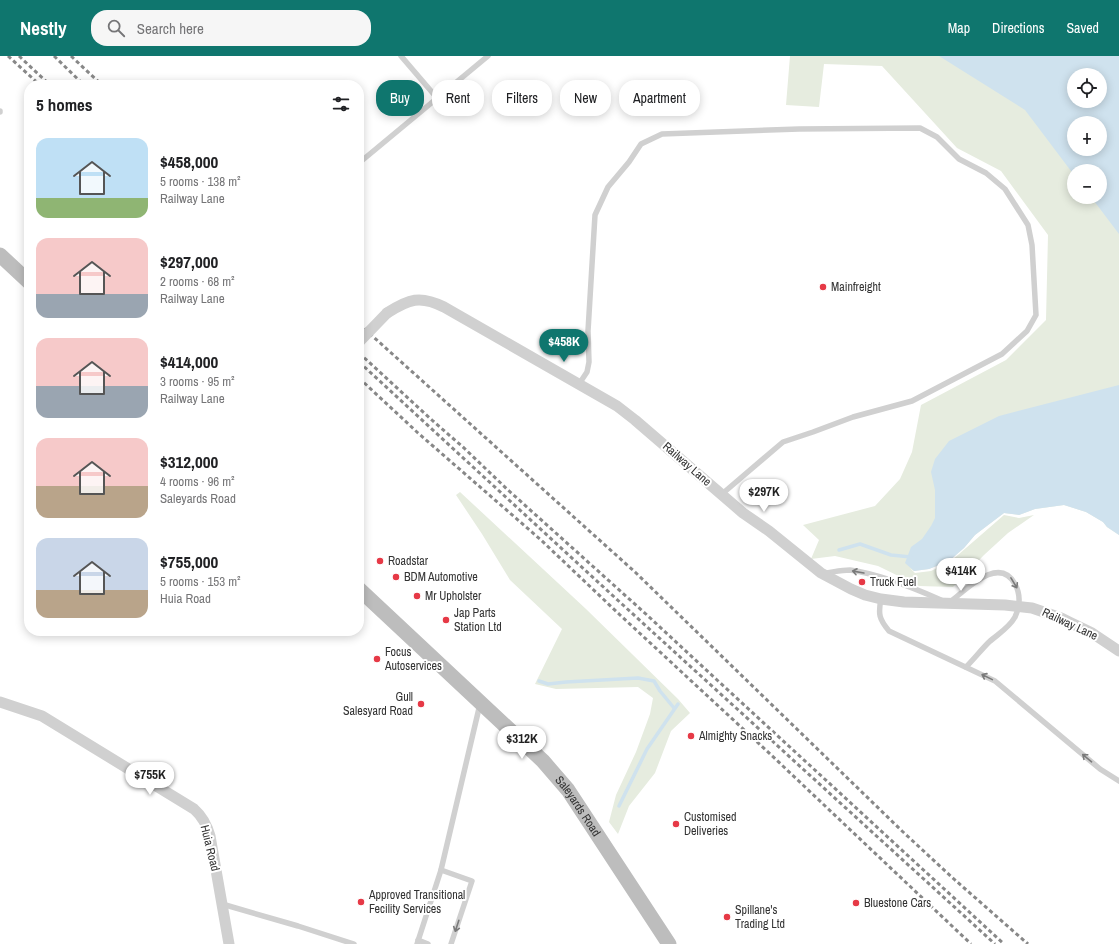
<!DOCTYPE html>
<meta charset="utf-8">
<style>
:root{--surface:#fff;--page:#f6f6f6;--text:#202124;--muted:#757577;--accent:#0f766e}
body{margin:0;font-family:"Archivo Narrow",sans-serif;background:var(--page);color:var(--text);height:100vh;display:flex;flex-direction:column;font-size:15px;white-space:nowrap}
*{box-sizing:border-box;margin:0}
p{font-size:13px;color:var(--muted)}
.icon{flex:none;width:22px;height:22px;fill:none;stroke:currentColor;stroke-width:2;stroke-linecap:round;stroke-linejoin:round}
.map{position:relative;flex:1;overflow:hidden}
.panel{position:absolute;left:24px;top:24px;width:340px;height:556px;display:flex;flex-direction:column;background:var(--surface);border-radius:16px;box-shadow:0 2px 10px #0003}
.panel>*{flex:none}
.guide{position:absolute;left:376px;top:24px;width:380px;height:36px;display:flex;gap:8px}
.controls{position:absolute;left:1067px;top:12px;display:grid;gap:8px}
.controls a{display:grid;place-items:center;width:40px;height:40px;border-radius:50%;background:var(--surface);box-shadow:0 2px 10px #0003;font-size:20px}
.price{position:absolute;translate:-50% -34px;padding:0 9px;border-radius:14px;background:#fff;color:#222;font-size:13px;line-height:26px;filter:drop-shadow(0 1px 2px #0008)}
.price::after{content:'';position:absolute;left:50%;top:24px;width:12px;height:9px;margin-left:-6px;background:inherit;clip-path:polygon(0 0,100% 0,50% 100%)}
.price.selected{background:var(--accent);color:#fff}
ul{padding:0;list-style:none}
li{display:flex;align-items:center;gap:12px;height:100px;padding:0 12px}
li span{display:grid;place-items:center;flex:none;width:112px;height:80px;border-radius:12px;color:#555}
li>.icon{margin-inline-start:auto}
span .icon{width:48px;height:48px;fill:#fffc;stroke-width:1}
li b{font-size:17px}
h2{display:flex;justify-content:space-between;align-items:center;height:48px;padding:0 12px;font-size:17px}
.chip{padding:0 14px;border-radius:16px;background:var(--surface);box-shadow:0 2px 10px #0003;font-size:14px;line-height:36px}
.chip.selected{background:var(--accent);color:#fff}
header{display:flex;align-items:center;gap:24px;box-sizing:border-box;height:56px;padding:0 20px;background:var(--accent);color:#fff}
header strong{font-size:19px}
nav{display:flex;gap:22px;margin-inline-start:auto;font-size:14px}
.search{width:280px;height:36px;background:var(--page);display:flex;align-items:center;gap:10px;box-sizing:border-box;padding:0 14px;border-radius:16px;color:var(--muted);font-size:15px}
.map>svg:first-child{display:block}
.green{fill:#e6ecdf;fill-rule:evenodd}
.water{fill:#cfe2ee;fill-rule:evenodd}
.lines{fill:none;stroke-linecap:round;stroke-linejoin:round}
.stream{stroke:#cfe2ee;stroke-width:3.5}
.service{stroke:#d0d0d0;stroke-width:5.5}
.minor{stroke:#d0d0d0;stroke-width:11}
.secondary{stroke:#bdbdbd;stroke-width:15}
.rail{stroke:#888;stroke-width:3;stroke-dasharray:4 3;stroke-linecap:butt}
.minor-bridge{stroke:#d0d0d0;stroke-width:11}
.oneway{stroke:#7a7a7a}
.poi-dot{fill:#e63946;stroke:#fff;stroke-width:1.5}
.labels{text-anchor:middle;stroke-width:4;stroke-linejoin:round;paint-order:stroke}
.poi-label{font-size:12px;fill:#333;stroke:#fff;text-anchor:start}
.street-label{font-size:12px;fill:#333;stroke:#fff}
</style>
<header>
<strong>Nestly</strong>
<div class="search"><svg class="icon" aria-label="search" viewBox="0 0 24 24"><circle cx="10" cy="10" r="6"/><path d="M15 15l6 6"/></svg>Search here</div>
<nav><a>Map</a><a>Directions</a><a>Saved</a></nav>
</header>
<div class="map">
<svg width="1119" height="888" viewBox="0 0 1119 888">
<rect width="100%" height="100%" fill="#fff"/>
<g class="green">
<path d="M790,0H1119V479L1107,471L1103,466L1086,456L1064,449L1035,453L1019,459L1004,457L975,479L964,492L949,505L929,513L914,515L910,512L915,517L931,515L951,505L1004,459L1019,462L1034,459L1008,477L984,499L953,531L919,530L878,510L835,500L811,503L819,484L803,469L875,450L900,423L912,396L921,349L1006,304L1046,264L1048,179L1001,115L957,92L882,10L824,8L819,51L786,49ZM1074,19H1100V45H1074ZM1074,67H1100V93H1074ZM1074,115H1100V141H1074Z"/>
<polygon points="460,436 586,553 678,643 690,657 671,675 655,717 629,750 618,778 609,766 616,739 636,696 650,658 653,642 638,631 556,633 535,628 562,573 510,524 482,478 456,439"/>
</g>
<g class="water">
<path d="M939,0H1119V178L1091,141H1100V115H1074V119L1025,54ZM1074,19H1100V45H1074ZM1074,67H1100V93H1074Z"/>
<polygon points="1119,329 1119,479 1107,471 1103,466 1086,456 1064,449 1035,453 1019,459 1004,457 975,479 964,492 949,505 929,513 914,515 905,507 911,491 922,483 931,470 935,462 935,434 931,416 935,403 949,385 999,360"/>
</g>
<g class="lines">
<g class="stream">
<polyline points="839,494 860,488 891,499 911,501"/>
<polyline points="539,625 548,628 566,626 638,622 654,625 660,635 674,652"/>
<polyline points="619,750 647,693 678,648"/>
</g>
<g class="service">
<polyline points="401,0 437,42"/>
<polyline points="0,55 0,56"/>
<polyline points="359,107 488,0"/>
<polyline points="579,328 587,316 589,306 588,275 595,159 608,131 629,106 641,88 662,78 799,73 920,72 937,81 959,103 986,117 1005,133 1028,169 1032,189 1036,259 1027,275 1002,298 912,345 853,361 813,376 783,386 722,438"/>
<path d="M825,517C833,516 842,514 850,514C879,518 914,532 941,544"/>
<path d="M881,543C878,558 879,563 889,575L995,625L1100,713L1119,725"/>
<path d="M950,546C967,533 999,499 1015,528C1021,539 1020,550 1015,561C1009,572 998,578 989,586C981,594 974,603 966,611"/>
<polyline points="441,814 472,825 451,888"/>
<polyline points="222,848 298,870 354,888"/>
<polyline points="418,884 428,888"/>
<polyline points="417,888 441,814 480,648"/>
</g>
<g class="minor">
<path d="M387,257C409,243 420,239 444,251L617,350L635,364L743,457L769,475L821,517L851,533L865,539L881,543L904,546L1005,549L1032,552L1061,562L1069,566L1092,577L1119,595"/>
<path d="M0,646L42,660L194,753C203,761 207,769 210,780L229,888"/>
</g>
<g class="secondary">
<polyline points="0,199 29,226"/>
<path id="s1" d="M359,533L543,705L568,734L669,888"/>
</g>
<g class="rail">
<polyline points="8,0 40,29"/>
<polyline points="19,0 50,29"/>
<polyline points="54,0 84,29"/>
<polyline points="71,0 102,29"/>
<polyline points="359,268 635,516 902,775 955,824 1028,888"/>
<polyline points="359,297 433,365 464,392 508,434 647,559 717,624 1004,888"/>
<polyline points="359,306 623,549 995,888"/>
<polyline points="359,322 418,377 541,484 620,559 767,695 971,888"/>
</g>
<polyline class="minor-bridge" points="359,286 387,257"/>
</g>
<defs><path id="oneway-shaft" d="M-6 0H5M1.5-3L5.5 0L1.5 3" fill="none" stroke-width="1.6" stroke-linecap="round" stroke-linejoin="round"/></defs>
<g class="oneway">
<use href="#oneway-shaft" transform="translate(858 516) rotate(-170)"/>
<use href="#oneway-shaft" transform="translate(1014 527) rotate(59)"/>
<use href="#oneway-shaft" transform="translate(987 621) rotate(-154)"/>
<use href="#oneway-shaft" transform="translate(1087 702) rotate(-140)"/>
<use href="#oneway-shaft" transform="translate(457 870) rotate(108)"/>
</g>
<g class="poi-dot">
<circle cx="823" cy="231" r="4"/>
<circle cx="380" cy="505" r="4"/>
<circle cx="396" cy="521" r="4"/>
<circle cx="862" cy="526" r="4"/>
<circle cx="417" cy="540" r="4"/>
<circle cx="446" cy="564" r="4"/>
<circle cx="377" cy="603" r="4"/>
<circle cx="421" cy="648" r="4"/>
<circle cx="691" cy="680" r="4"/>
<circle cx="676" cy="768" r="4"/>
<circle cx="361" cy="846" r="4"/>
<circle cx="856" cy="847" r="4"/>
<circle cx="727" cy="861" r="4"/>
</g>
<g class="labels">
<g class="poi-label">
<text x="831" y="235">Mainfreight</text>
<text x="388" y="509">Roadstar</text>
<text x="404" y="525">BDM Automotive</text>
<text x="870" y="530">Truck Fuel</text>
<text x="425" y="544">Mr Upholster</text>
<text x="454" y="561">Jap Parts<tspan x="454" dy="14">Station Ltd</tspan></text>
<text x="385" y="600">Focus<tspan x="385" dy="14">Autoservices</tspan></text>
<text x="413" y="645" text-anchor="end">Gull<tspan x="413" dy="14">Salesyard Road</tspan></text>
<text x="699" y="684">Almighty Snacks</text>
<text x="684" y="765">Customised<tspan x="684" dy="14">Deliveries</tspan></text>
<text x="369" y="843">Approved Transitional<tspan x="369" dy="14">Fecility Services</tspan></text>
<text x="864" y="851">Bluestone Cars</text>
<text x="735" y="858">Spillane's<tspan x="735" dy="14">Trading Ltd</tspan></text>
</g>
<g class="street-label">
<text transform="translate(687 408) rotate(41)" y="4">Railway Lane</text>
<text transform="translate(1070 568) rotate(25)" y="4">Railway Lane</text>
<text dy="4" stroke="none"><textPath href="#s1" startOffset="309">Saleyards Road</textPath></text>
<text transform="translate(210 792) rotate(76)" y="4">Huia Road</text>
</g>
</g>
</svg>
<div class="controls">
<a><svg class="icon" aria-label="locate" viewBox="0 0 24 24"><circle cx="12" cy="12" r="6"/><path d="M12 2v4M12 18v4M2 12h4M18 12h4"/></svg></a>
<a>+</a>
<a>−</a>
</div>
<b class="price selected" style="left:564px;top:307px">$458K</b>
<b class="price" style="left:764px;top:457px">$297K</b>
<b class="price" style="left:961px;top:536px">$414K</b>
<b class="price" style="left:522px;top:704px">$312K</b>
<b class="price" style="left:150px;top:740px">$755K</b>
<div class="guide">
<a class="chip selected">Buy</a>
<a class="chip">Rent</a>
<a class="chip">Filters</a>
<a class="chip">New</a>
<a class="chip">Apartment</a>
</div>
<section class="panel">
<h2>5 homes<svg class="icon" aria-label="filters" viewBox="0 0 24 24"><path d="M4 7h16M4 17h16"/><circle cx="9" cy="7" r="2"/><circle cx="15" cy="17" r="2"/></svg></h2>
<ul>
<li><span style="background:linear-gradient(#bfe0f5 75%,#8fb573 0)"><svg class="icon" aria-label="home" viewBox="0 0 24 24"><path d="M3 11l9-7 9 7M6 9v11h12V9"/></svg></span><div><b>$458,000</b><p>5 rooms · 138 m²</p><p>Railway Lane</p></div></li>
<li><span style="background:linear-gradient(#f6c9c9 70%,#9aa5b1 0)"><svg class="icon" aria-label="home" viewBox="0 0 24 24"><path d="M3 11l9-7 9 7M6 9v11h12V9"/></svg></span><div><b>$297,000</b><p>2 rooms · 68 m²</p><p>Railway Lane</p></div></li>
<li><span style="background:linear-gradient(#f6c9c9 60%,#9aa5b1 0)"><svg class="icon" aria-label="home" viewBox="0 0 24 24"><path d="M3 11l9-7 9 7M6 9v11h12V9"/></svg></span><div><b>$414,000</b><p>3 rooms · 95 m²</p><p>Railway Lane</p></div></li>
<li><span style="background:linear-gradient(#f6c9c9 60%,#b9a48a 0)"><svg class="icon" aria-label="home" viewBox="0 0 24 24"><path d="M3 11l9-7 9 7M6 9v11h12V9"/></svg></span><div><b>$312,000</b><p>4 rooms · 96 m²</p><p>Saleyards Road</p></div></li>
<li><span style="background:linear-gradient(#c9d6e8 65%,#b9a48a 0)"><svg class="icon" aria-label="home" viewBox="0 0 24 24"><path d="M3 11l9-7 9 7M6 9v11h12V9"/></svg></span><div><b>$755,000</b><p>5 rooms · 153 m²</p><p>Huia Road</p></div></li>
</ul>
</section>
</div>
